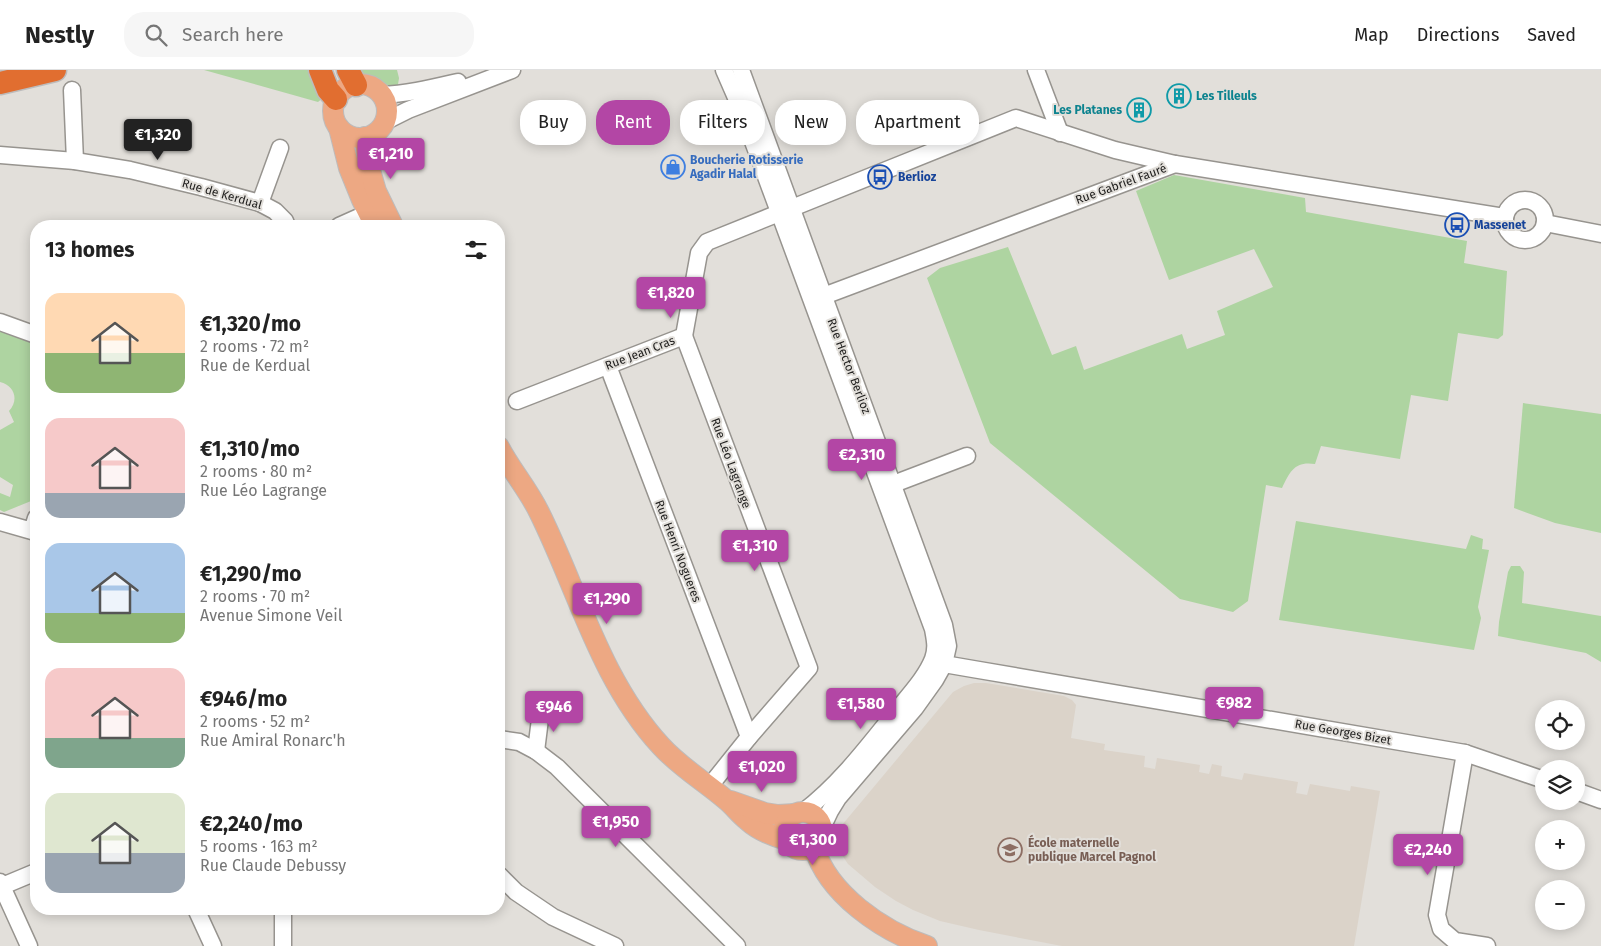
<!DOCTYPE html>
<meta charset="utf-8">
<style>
:root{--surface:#fff;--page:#f6f6f6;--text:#222;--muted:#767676;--line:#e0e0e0;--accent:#b346a5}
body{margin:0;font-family:"Fira Sans",sans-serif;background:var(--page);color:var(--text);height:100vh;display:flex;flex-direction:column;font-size:19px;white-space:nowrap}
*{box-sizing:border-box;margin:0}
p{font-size:16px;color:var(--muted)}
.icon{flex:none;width:28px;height:28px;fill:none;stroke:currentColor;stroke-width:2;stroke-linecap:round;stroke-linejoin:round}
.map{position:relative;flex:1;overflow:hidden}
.drawer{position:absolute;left:30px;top:150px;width:475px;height:695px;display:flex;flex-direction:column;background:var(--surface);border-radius:20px;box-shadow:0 2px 12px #0003}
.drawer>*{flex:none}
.top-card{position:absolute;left:520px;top:30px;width:475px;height:45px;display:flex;gap:10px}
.tools{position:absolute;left:1535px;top:630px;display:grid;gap:10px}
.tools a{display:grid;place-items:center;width:50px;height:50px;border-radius:50%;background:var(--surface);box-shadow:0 2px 12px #0003;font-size:25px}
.price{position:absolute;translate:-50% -42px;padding:0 11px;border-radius:5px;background:var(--accent);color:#fff;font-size:16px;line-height:32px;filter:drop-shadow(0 1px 2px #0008)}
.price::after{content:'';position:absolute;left:50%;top:30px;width:15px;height:11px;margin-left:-8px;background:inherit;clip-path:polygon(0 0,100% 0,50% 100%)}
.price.active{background:#222;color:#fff}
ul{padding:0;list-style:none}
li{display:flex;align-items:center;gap:15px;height:125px;padding:0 15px}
li span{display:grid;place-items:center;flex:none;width:140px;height:100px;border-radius:15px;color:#555}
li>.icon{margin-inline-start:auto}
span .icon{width:60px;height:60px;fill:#fffc;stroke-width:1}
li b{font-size:21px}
h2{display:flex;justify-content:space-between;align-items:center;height:60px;padding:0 15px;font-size:21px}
.pill{padding:0 18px;border-radius:20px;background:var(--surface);box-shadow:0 2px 12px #0003;font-size:18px;line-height:45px}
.pill.active{background:var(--accent);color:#fff}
header{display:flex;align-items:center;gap:30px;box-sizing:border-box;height:70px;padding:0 25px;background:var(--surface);border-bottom:1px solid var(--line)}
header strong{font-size:24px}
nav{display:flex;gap:28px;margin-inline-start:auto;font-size:18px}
.search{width:350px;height:45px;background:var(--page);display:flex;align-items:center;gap:12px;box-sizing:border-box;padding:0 18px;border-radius:20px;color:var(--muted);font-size:19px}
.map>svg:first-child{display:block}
.built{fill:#dbd3c9}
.green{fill:#aed4a1}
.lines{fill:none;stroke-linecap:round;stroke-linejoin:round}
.minor-casing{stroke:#97948f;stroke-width:19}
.major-casing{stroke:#bdbcbc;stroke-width:22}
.highway-casing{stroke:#bdbcbc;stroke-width:25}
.minor{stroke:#fff;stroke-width:16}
.major{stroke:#eda883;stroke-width:20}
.highway{stroke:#e16e30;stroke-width:22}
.labels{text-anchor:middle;stroke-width:4;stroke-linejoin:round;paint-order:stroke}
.culture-label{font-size:12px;font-weight:bold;fill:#0d838f;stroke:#e2dfda;text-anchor:start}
.shop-label{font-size:12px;font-weight:bold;fill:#366cbe;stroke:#e2dfda;text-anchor:start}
.transit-label{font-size:12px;font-weight:bold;fill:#164399;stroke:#e2dfda;text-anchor:start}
.street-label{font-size:12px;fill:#222120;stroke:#e2dfda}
.education-label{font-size:12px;font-weight:bold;fill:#785e54;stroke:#e2dfda;text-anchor:start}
</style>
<header>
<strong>Nestly</strong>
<div class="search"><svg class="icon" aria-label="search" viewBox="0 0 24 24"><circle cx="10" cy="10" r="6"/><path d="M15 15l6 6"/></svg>Search here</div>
<nav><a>Map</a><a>Directions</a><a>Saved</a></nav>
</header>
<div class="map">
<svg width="1601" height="876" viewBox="0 0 1601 876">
<rect width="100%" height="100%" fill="#e2dfda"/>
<polygon class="built" points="974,613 986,613 1064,626 1072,630 1076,635 1071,668 1105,674 1104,680 1145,686 1144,697 1155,699 1157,688 1200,695 1199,702 1209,704 1212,694 1222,696 1221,706 1242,710 1244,703 1298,712 1296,723 1307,725 1310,714 1350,721 1351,716 1380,721 1354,876 1062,876 979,860 940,851 913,840 896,831 875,817 848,794 838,779 837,761 953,622 964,616"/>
<g class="green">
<polygon points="204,0 314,0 325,26 318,32"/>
<polygon points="359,0 397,0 399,8 397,21 374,12"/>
<path d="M1174,105L1305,128L1306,142L1467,171L1464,193L1507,201L1503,265L1498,269L1458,263L1448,331L1411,325L1400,389L1321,376L1315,394C1295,391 1290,401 1282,418L1266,415L1248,531L1233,542L1180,529L990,373L927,208L940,198L1008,177L1052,285L1076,276L1084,300L1182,264L1187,279L1225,265L1217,241L1273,217L1254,179L1169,210L1136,121Z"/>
<path d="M0,259L36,273V429L4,442L0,440V423L10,427L13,415L0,407V360L14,352L9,341C19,330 15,316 0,312Z"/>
<polygon points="1523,333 1601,344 1601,463 1555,453 1514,438"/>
<polygon points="1296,451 1466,479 1471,465 1483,469 1482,479 1489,480 1478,537 1481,548 1474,580 1279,550"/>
<polygon points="1511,496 1520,496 1524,502 1522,533 1601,546 1601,592 1586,583 1498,566 1499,552 1508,502"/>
</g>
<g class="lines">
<g class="minor-casing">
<g id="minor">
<path d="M724,0L741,39L933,559C935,570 937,578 933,589C926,607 910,624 898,639C869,675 840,714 803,742"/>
<polyline points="741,0 944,555 948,576 944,594 935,610 915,638 838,728 830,741 822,758"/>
<polyline points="1036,0 1060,63"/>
<polyline points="72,20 75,91"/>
<path d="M381,25C408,24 432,18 458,12"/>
<polyline points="384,52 408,40 512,0"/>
<polyline points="0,85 75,91 130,100 201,117 260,133 275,141 285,151 287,156"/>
<circle cx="1525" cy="150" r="20"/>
<polyline points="260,133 280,78"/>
<polyline points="792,138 1016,48 1115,80 1175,94"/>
<polyline points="1545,153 1601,164"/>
<polyline points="339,156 368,143"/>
<polyline points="813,230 1175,94 1504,147"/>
<polyline points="0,252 36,265"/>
<polyline points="684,266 809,598 749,667 709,717"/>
<polyline points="608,296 749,667"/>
<polyline points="517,331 684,266 699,183 707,172 779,143"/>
<polyline points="883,418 967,386"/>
<polyline points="0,452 32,461 36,448"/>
<polyline points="935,590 944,594 973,599 1465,683 1544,710"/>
<polyline points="499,669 519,672 536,681 557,697 737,876"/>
<polyline points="536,681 541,641"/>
<polyline points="1465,683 1437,845 1441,859 1455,871 1487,876"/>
<polyline points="1576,721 1601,730"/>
<polyline points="499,805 516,822 553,847 615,876"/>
<polyline points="0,812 29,876"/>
<polyline points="0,817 36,802"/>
<polyline points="196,839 213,876"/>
<polyline points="283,839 283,876"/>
</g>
</g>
<g class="major-casing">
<g id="major">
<circle cx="360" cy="41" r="27"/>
<polyline points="339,58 349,98 362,130 375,156"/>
<polyline points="365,67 368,93 376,121 393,156"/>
<path d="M499,377C511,400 528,419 539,442C578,520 600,610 661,676C680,697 704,711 725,729C733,735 739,744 747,750C758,760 772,766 787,770"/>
<polyline points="731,731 765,743 778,745 795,744"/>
<circle cx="803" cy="761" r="19"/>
<path d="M814,777C828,824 882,861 927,876"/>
</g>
</g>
<g class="highway-casing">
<g id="highway">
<polyline points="320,0 328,20 336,29"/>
<polyline points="348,0 356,15"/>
<polyline points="0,13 55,0"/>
</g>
</g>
<use href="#minor" class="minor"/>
<use href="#major" class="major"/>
<use href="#highway" class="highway"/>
</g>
<defs>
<g id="building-ring" transform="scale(1.25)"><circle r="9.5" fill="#e2dfda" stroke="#0f9aa8" stroke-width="1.5"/><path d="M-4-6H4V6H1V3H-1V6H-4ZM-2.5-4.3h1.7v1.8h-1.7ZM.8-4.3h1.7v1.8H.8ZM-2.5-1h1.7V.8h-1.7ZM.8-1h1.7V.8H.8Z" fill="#0f9aa8"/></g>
<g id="shop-ring" transform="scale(1.25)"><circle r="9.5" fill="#e2dfda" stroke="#3f7fe0" stroke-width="1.5"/><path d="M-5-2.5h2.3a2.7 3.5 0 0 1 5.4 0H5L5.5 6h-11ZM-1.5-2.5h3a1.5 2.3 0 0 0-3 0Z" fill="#3f7fe0"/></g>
<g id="bus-ring" transform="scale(1.25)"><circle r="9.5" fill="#e2dfda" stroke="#1a4fb4" stroke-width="1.5"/><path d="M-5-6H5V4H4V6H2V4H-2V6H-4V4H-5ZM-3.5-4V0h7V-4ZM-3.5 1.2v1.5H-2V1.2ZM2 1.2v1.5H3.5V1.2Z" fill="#1a4fb4"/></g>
<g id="school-ring" transform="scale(1.25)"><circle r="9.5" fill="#e2dfda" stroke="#8d6e63" stroke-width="1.5"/><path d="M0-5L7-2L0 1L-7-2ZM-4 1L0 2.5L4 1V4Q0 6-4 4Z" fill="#8d6e63"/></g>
</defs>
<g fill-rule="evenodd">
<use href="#building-ring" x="1179" y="26"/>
<use href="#building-ring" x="1139" y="40"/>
<use href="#shop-ring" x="673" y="97"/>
<use href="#bus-ring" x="880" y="107"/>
<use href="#bus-ring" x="1457" y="155"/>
<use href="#school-ring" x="1010" y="780"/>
</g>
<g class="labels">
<g class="culture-label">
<text x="1196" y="30">Les Tilleuls</text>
<text x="1122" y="44" text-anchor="end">Les Platanes</text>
</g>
<g class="shop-label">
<text x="690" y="94">Boucherie Rotisserie<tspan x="690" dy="14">Agadir Halal</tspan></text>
</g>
<g class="transit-label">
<text x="898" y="111">Berlioz</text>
<text x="1474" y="159">Massenet</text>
</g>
<g class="street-label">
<text transform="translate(1121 114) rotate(-20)" y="4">Rue Gabriel Fauré</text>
<text transform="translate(222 124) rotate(16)" y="4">Rue de Kerdual</text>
<text transform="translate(640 283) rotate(-21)" y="4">Rue Jean Cras</text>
<text transform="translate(849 296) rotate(69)" y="4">Rue Hector Berlioz</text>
<text transform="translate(731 393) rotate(70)" y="4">Rue Léo Lagrange</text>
<text transform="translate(678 481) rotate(69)" y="4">Rue Henri Nogueres</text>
<text transform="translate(1343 662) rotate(10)" y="4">Rue Georges Bizet</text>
</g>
<g class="education-label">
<text x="1028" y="777">École maternelle<tspan x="1028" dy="14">publique Marcel Pagnol</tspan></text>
</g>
</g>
</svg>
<div class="tools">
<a><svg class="icon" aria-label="locate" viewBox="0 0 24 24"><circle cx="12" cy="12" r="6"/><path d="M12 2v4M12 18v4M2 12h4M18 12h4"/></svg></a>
<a><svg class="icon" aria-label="layers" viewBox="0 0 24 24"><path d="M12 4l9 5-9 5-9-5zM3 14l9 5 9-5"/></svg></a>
<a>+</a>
<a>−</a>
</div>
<b class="price active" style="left:158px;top:91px">€1,320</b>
<b class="price" style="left:391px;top:110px">€1,210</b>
<b class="price" style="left:671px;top:249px">€1,820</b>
<b class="price" style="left:862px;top:411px">€2,310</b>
<b class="price" style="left:755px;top:502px">€1,310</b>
<b class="price" style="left:607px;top:555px">€1,290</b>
<b class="price" style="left:1234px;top:659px">€982</b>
<b class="price" style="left:861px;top:660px">€1,580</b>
<b class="price" style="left:554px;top:663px">€946</b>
<b class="price" style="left:762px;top:723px">€1,020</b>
<b class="price" style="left:616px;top:778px">€1,950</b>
<b class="price" style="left:813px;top:796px">€1,300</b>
<b class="price" style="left:1428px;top:806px">€2,240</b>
<div class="top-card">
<a class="pill">Buy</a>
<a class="pill active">Rent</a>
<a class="pill">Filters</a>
<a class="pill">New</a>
<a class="pill">Apartment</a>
</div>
<section class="drawer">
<h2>13 homes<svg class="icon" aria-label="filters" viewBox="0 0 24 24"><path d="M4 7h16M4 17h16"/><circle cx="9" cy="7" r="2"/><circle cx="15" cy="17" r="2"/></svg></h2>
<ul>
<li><span style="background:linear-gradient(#ffd9b3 60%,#8fb573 0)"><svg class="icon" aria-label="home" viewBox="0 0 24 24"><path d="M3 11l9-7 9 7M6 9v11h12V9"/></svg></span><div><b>€1,320/mo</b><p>2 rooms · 72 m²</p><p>Rue de Kerdual</p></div></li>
<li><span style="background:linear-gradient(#f6c9c9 75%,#9aa5b1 0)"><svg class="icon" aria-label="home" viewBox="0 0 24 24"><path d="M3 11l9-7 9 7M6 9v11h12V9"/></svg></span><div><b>€1,310/mo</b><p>2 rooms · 80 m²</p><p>Rue Léo Lagrange</p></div></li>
<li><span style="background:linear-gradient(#a9c7e8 70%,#8fb573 0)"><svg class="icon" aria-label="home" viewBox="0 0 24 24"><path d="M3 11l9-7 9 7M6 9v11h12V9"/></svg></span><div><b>€1,290/mo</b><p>2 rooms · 70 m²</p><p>Avenue Simone Veil</p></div></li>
<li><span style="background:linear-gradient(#f6c9c9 70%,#7fa58c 0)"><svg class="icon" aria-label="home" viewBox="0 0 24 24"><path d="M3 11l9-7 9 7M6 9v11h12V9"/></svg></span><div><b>€946/mo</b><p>2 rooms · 52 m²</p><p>Rue Amiral Ronarc'h</p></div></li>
<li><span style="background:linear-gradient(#dfe7d0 60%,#9aa5b1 0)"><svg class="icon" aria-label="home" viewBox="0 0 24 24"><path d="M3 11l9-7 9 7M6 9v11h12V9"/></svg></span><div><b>€2,240/mo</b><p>5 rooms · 163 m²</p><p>Rue Claude Debussy</p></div></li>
</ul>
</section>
</div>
